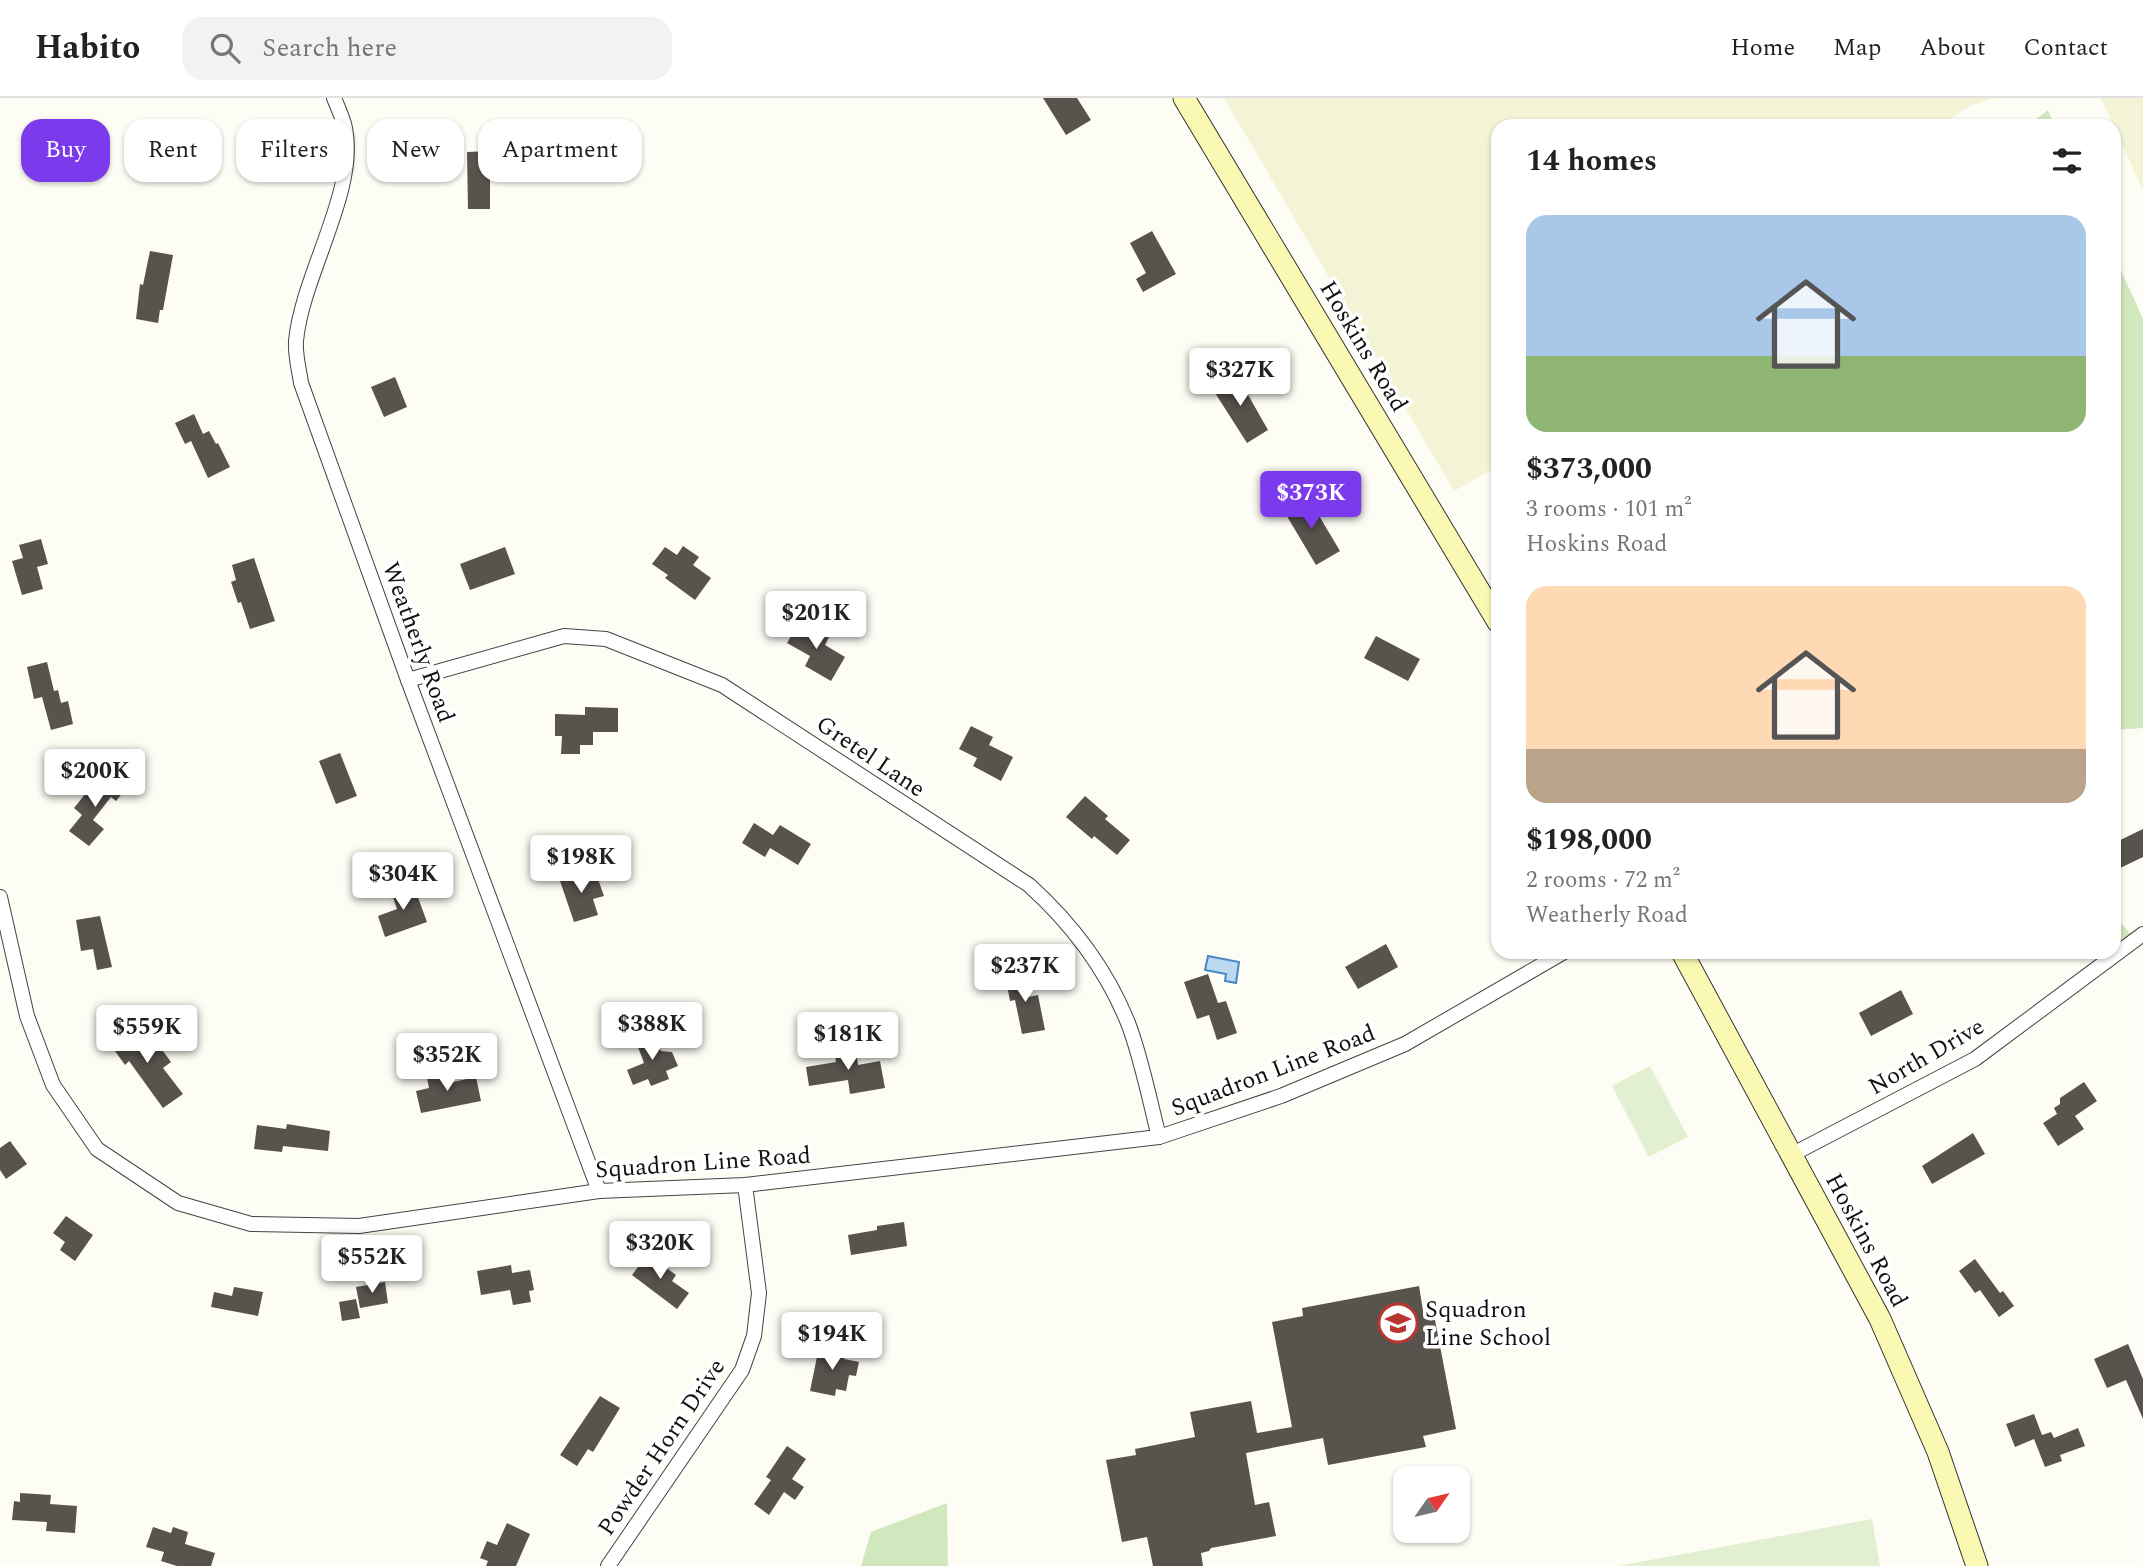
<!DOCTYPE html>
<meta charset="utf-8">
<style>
:root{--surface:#fff;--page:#f2f2f2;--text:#222;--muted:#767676;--line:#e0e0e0;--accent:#7c3aed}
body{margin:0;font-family:Spectral,serif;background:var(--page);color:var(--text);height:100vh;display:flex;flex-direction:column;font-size:26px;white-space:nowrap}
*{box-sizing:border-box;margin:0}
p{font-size:23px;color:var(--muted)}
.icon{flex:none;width:38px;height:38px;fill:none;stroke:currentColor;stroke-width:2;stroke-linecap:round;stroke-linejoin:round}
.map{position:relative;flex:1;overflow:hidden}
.sheet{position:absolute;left:1491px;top:21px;width:630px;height:840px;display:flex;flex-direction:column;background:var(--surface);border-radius:21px;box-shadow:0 2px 5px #0004}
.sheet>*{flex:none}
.guide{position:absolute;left:21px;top:21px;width:665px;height:63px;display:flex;gap:14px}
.needle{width:46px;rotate:56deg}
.fabs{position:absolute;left:1393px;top:1368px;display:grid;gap:14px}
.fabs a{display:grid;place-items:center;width:77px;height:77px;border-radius:14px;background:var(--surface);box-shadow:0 2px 5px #0004;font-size:35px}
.price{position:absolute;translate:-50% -60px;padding:0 16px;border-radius:7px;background:#fff;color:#222;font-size:23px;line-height:46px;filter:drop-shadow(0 2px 4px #0008)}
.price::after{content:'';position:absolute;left:50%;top:42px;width:21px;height:16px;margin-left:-10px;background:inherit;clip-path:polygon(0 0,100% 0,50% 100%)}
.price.on{background:var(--accent);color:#fff}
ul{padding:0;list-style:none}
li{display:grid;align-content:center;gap:14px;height:371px;padding:0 35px}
li span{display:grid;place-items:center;height:217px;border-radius:21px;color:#555}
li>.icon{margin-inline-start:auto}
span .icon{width:126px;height:126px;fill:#fffc;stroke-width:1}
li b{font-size:30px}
h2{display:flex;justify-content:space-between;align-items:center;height:84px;padding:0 35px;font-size:30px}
.pill{padding:0 24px;border-radius:21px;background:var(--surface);box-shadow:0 2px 5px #0004;font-size:24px;line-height:63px}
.pill.on{background:var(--accent);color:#fff}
header{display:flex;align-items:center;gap:42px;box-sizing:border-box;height:98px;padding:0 35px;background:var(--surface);border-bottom:2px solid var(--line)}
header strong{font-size:33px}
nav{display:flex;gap:38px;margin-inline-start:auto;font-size:24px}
.search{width:490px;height:63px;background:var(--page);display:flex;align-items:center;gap:18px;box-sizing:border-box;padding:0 24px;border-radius:21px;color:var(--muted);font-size:26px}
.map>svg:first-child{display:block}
.farmland{fill:#f3f4d5}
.green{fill:#d1e8bf}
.pitch{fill:#e2f0d1}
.water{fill:#bcd9f3;stroke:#4788c6;stroke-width:2}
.building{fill:#59534d}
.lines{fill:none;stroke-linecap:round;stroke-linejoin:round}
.street-casing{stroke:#444;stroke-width:16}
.secondary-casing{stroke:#333;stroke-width:23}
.street{stroke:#fff;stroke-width:14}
.secondary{stroke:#faf9b4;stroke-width:21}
.labels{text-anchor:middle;stroke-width:7;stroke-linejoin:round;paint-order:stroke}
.street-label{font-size:24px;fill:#111;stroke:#fff}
.poi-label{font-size:24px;fill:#111;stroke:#fff;text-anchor:start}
</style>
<header>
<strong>Habito</strong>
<div class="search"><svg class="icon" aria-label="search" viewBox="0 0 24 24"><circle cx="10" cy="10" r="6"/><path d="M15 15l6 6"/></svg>Search here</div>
<nav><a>Home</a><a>Map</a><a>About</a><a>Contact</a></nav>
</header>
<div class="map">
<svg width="2143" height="1468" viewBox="0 0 2143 1468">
<rect width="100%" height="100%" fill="#fefdf5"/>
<g class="farmland">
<polygon points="1224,0 1994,0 1972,7 1938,28 1498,28 1498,368 1454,393"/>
<polygon points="2100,0 2143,0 2143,93 2114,28"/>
</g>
<g class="green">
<polygon points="2048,12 2055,28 2027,28"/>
<polygon points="2114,157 2143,221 2143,630 2114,632"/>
<polygon points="2114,817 2133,839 2114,853"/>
<polygon points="947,1405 948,1468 861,1468 871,1434"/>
</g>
<g class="pitch">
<polygon points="1650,968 1688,1039 1649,1059 1612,988"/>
<polygon points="1872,1421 1880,1468 1618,1468"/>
</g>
<polygon class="water" points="1208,858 1239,864 1236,885 1225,883 1226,876 1205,872"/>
<g class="building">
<polygon points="1043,0 1077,0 1091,22 1066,37"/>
<polygon points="490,53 490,111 468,111 467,54"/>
<polygon points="1152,133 1176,176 1143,194 1136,181 1146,175 1130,145"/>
<polygon points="150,153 173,157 163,212 160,212 158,225 136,221 140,186 143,187"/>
<polygon points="1229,275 1239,290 1243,288 1268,332 1247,345 1210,287"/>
<polygon points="395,279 407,309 384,319 371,289"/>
<polygon points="194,316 203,336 209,333 216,346 218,345 230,369 208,380 191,343 185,346 175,325"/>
<polygon points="1302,398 1311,413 1315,411 1340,453 1316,467 1282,410"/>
<polygon points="41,441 48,466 37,469 43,491 22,497 12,463 23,460 19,447"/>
<polygon points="683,448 699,459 693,467 711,480 695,502 665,480 668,477 652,466 665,449 677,457"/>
<polygon points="505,449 515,476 470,492 460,466"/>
<polygon points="254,460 275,523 250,531 241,504 238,505 231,484 236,482 232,467"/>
<polygon points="800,523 829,539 825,547 845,559 831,583 805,568 810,558 787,545"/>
<polygon points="1376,538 1420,561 1408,583 1364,560"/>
<polygon points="47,564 54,593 58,592 61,605 68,603 73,626 51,632 42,599 34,601 27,569"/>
<polygon points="585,609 618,610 618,634 593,634 593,647 580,647 580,656 561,656 562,638 555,638 555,616 585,617"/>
<polygon points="971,628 993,639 989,647 1013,659 1001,683 973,668 977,660 959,651"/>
<polygon points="340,655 357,698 336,706 319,663"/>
<polygon points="114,677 128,688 116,703 111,699 93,722 104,731 89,748 69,733 82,717 74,710 94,685 102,691"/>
<polygon points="1085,698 1108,718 1105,721 1130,742 1117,757 1094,738 1092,741 1066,719"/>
<polygon points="754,725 773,737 780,727 811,746 798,767 770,750 765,759 742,745"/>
<polygon points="2143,731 2143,759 2114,773 2114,745"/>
<polygon points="582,773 586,784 598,781 604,798 593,801 598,817 574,824 559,780"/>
<polygon points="413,786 427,824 385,839 378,818 397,811 391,793"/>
<polygon points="100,818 112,869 97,872 93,851 81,853 76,822"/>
<polygon points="1386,846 1398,869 1358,891 1345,869"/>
<polygon points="1023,872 1028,899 1038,897 1045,932 1022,936 1015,902 1010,903 1005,876"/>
<polygon points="1208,876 1218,905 1226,903 1237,935 1217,942 1209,917 1197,921 1184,884"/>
<polygon points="1901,892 1913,916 1871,938 1859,915"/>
<polygon points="127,928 145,953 157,945 171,964 163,970 183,996 163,1010 129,963 125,967 107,942"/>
<polygon points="653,933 661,953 672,954 678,968 666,973 669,981 651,988 648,981 633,987 627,972 644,965 635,941"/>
<polygon points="855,947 858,967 880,963 885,990 850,996 848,982 809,988 806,969 836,964 834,950"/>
<polygon points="441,971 444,986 476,979 481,1003 421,1015 416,993 429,990 426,974"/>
<polygon points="2084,984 2097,1003 2075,1018 2084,1031 2058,1048 2043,1025 2057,1016 2054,1010 2060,1006 2060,1000"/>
<polygon points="287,1026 330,1033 328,1053 283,1048 282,1054 254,1051 257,1027 286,1031"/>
<polygon points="1973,1035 1985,1056 1932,1086 1922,1068"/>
<polygon points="10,1043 27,1066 6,1081 0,1072 0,1050"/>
<polygon points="66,1118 93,1137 75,1163 60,1152 65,1144 53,1135"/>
<polygon points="904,1124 907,1148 851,1157 848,1137 877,1132 877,1128"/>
<polygon points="648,1156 676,1177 672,1183 689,1195 677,1211 632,1177"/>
<polygon points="1975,1161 2000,1195 2003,1193 2014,1208 1999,1219 1980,1192 1975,1195 1959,1173"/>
<polygon points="511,1167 512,1175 530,1172 534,1192 529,1193 531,1204 513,1207 510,1192 481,1197 477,1173"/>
<polygon points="385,1184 388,1205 360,1210 356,1189"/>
<polygon points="1419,1188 1424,1219 1434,1217 1456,1331 1423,1338 1426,1349 1328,1367 1323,1340 1246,1355 1255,1407 1269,1404 1276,1438 1211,1450 1209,1453 1201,1455 1203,1468 1153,1468 1147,1439 1122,1444 1106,1362 1136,1357 1135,1351 1195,1339 1190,1314 1251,1303 1257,1335 1292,1329 1272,1224 1303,1218 1302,1210"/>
<polygon points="234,1189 263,1194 258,1218 211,1209 214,1194 232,1198"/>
<polygon points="356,1201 360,1220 342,1223 339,1204"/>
<polygon points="2128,1246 2143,1281 2143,1321 2126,1282 2107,1290 2094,1261"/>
<polygon points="819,1249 846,1255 844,1261 859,1264 856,1278 849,1277 846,1293 836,1291 835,1298 810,1293"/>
<polygon points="600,1298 620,1310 593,1354 588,1351 577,1368 560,1357"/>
<polygon points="2034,1316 2042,1337 2051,1334 2054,1340 2078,1330 2085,1348 2060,1357 2062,1363 2045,1369 2034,1341 2015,1349 2006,1326"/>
<polygon points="787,1348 806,1361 792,1381 804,1389 795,1402 784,1394 769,1417 754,1406 771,1382 766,1379"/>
<polygon points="20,1395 51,1397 50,1406 77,1408 75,1435 46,1433 47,1424 12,1422 14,1403 20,1404"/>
<polygon points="507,1425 530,1436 516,1468 486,1468 488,1463 480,1460 487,1443 497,1447"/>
<polygon points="153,1429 171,1435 173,1429 188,1434 185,1446 215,1455 211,1468 177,1468 161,1463 164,1454 146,1449"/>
</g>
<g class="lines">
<g class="street-casing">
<g id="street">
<path d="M334,0C338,10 343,20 345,30C358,93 302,177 296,243C295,257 299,271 301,285L408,582L599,1093"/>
<path d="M408,582L564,538L606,541L722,587L1029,787C1072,826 1106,870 1128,925C1141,958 1150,1004 1159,1039"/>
<polyline points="0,799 27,918 53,987 97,1051 178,1105 251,1126 359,1128 599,1093 745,1087 1159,1039 1281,998 1405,946 1564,854"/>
<polyline points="1791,1057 1975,961 2143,836"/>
<polyline points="608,1468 742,1272 754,1238 759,1195 745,1087"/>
</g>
</g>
<g class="secondary-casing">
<g id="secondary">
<polyline points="1184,0 1498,524"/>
<polyline points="1682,854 1880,1221 1938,1354 1977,1468"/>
</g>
</g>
<use href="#street" class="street"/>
<use href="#secondary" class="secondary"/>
</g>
<defs>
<g id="school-ring" transform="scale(2.0125)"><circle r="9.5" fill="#fff" stroke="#b93630" stroke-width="1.5"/><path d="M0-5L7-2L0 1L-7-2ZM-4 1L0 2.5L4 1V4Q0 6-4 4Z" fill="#b93630"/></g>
</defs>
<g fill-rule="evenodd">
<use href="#school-ring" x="1398" y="1225"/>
</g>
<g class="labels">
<g class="street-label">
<text transform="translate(1364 248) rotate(59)" y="8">Hoskins Road</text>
<text transform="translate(419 544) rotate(70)" y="8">Weatherly Road</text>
<text transform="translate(871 658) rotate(34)" y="8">Gretel Lane</text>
<text transform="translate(1926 958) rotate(-30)" y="8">North Drive</text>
<text transform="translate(1273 972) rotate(-21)" y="8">Squadron Line Road</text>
<text transform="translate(703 1064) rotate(-4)" y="8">Squadron Line Road</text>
<text transform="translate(1867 1142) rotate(62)" y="8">Hoskins Road</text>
<text transform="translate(661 1349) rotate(-56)" y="8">Powder Horn Drive</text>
</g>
<g class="poi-label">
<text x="1425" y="1219">Squadron<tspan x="1425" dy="28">Line School</tspan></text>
</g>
</g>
</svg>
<div class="fabs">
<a><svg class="needle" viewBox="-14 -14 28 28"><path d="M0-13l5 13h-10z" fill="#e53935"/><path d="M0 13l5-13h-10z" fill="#767676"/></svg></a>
</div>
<b class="price" style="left:1240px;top:310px">$327K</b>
<b class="price on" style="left:1311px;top:433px">$373K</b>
<b class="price" style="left:816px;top:553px">$201K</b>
<b class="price" style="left:95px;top:711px">$200K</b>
<b class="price" style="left:581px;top:797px">$198K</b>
<b class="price" style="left:403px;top:814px">$304K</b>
<b class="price" style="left:1025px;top:906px">$237K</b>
<b class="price" style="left:652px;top:964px">$388K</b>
<b class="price" style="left:147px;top:967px">$559K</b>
<b class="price" style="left:848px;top:974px">$181K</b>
<b class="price" style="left:447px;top:995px">$352K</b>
<b class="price" style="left:660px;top:1183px">$320K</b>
<b class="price" style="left:372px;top:1197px">$552K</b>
<b class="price" style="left:832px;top:1274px">$194K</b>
<div class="guide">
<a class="pill on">Buy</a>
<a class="pill">Rent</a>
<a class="pill">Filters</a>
<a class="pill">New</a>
<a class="pill">Apartment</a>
</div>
<section class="sheet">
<h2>14 homes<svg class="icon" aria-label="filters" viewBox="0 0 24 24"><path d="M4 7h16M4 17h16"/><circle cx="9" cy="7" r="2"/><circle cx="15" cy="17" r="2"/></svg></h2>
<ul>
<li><span style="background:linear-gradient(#a9c7e8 65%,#8fb573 0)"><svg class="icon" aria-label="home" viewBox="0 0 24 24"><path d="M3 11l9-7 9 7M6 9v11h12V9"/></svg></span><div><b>$373,000</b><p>3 rooms · 101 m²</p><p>Hoskins Road</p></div></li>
<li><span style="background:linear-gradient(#ffd9b3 75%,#b9a48a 0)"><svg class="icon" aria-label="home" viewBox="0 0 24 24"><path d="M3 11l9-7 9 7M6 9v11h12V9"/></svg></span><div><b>$198,000</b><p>2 rooms · 72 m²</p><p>Weatherly Road</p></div></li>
</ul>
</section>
</div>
